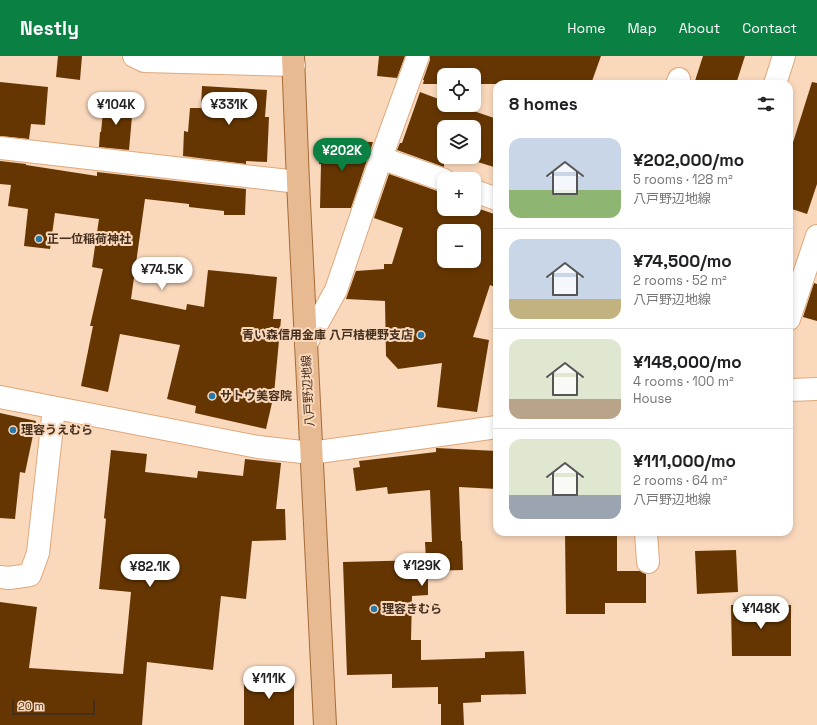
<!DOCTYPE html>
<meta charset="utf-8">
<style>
:root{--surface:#fff;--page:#f6f6f6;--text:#202124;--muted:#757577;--line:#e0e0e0;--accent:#0b8043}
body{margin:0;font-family:"Space Grotesk","Noto Sans JP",sans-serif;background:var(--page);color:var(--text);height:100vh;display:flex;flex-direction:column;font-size:15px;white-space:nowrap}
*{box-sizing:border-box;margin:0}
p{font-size:13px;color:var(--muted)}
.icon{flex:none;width:22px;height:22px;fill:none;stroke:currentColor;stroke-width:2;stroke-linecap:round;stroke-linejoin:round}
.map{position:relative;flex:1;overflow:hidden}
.drawer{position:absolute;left:493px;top:24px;width:300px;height:456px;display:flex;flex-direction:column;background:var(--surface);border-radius:12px;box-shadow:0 2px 6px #0003}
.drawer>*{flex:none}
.controls{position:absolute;left:437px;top:12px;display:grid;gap:8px}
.controls a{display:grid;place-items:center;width:44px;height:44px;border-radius:8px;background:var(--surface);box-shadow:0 2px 6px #0003;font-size:20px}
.scale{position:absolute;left:12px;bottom:10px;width:83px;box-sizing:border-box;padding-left:4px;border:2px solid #452f1c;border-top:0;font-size:11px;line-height:14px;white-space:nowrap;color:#452f1c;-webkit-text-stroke:3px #fad8bc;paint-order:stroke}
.price{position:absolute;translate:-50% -34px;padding:0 9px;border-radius:14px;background:#fff;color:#222;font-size:13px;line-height:26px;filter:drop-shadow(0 1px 2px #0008)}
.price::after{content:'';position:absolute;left:50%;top:24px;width:12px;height:9px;margin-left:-6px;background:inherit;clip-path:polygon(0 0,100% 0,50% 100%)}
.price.current{background:var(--accent);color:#fff}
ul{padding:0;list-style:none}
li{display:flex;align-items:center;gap:12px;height:100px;padding:0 16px}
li+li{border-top:1px solid var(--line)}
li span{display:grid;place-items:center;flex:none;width:112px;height:80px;border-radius:12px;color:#555}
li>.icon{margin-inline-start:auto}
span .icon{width:48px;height:48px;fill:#fffc;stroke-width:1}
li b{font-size:17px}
h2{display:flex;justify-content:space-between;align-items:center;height:48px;padding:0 16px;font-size:17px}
header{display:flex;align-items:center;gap:24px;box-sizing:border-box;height:56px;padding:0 20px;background:var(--accent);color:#fff}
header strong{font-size:19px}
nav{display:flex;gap:22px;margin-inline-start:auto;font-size:14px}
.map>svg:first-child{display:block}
.building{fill:#653602;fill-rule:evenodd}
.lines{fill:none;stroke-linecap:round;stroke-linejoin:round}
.minor-casing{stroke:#dfa87b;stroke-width:24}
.major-casing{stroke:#a56b38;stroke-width:24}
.minor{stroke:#fff;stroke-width:22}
.major{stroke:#e8ba91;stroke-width:22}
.poi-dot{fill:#2879aa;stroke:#fad8bc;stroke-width:1.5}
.labels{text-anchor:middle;stroke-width:4;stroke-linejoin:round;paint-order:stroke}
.poi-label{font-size:12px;font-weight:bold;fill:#452f1c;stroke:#fad8bc;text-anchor:start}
.street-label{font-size:12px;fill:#452f1c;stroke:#fad8bc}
</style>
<header>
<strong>Nestly</strong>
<nav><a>Home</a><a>Map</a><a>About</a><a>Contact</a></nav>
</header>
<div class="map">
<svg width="817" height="669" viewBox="0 0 817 669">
<rect width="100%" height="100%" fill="#fad8bc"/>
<g class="building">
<polygon points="58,0 82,0 80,24 56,21"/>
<polygon points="379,0 405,0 397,22 377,20"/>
<polygon points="430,0 601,0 591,28 474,28 474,19 444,19 444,28 423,28 424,24 423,24 430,4"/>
<polygon points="703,0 745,0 736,28 694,28"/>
<polygon points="0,26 48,31 45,69 31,68 29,83 0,80"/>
<polygon points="812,26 817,27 817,128 807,158 789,152 789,99"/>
<polygon points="202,30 267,34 265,61 269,61 267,106 246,105 246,108 183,100 184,75 188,76 190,52 201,52"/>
<polygon points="420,36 444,45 444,49 456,49 497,63 497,112 462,101 474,101 474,71 444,71 444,111 397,94 400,87 402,87"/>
<polygon points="104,46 133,49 129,94 99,91 100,76 101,76"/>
<polygon points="320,85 373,86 351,152 320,152 321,108 319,108"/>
<polygon points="0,105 26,108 26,109 97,120 97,116 246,133 245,159 224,159 224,155 189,151 189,148 145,143 131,243 186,254 187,248 204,251 208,214 277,221 273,263 281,263 274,338 266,373 195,357 196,350 167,343 180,289 120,278 108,336 81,330 93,270 90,270 103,213 92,211 99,163 55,157 50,193 24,190 28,153 8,150 11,129 0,128"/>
<path d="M389,118L440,136H444V153H474V151L497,159V232L490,229L473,281L489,284L477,356L437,351L442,307L398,313L386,300L385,245L346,243L356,215L384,213V208H392L403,172L374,162ZM444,175H474V205H444Z"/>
<polygon points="814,227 817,228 817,265 803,261"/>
<polygon points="0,357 36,365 25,417 20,416 15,463 0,462"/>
<polygon points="436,392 497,395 497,433 459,431 461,485 462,485 463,514 428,515 428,539 412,540 411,584 421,584 421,604 485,602 485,596 524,595 526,638 481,639 481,646 463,647 464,669 441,669 441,648 438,648 438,631 392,632 392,618 347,619 343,506 426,504 425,486 432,486 430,434 388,438 387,431 356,435 353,412 360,411 359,405 436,396"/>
<polygon points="111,394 147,398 145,416 197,422 198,415 243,420 245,403 281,407 276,453 285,453 286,484 252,485 246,543 221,540 213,614 147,606 142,669 0,669 0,546 37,551 29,612 123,618 131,536 99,533 106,463 104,462"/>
<polygon points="565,476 617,476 617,515 640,515 643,517 646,518 646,547 605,547 605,558 566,558"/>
<polygon points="736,494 738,536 697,538 695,495"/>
<polygon points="731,549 791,549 791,600 732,600"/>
<rect x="244" y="619" width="50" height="50"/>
</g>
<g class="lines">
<g class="minor-casing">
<g id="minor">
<polyline points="134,0 144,5 294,9"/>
<polyline points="677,28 679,23"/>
<polyline points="775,28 784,0"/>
<polyline points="0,92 298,126"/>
<polyline points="381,102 444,124"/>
<polyline points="474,135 497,143"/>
<polyline points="789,263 817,180"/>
<polyline points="306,288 336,234 381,102 418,0"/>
<polyline points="789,334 817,333"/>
<polyline points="0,341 258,391 311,397 497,371"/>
<polyline points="646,476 648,506"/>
<polyline points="0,521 9,522 30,519 38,497 54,352"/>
</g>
</g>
<g class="major-casing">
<polyline id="major" points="293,0 298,126 325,669"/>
</g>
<use href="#minor" class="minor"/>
<use href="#major" class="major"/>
</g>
<g class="poi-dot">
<circle cx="39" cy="183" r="4"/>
<circle cx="421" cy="279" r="4"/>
<circle cx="212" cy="340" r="4"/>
<circle cx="13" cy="374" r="4"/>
<circle cx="374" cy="553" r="4"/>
</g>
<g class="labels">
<g class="poi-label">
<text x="47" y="187">正一位稲荷神社</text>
<text x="413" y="283" text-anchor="end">青い森信用金庫 八戸桔梗野支店</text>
<text x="220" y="344">サトウ美容院</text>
<text x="21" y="378">理容うえむら</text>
<text x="382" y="557">理容きむら</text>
</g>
<g class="street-label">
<text transform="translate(308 335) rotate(-93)" y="4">八戸野辺地線</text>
</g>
</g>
</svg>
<div class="controls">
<a><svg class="icon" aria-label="locate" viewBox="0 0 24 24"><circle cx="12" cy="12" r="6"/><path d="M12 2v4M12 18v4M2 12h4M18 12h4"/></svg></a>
<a><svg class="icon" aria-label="layers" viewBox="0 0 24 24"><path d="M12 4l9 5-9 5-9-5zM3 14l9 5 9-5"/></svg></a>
<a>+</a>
<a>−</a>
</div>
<div class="scale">20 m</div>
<b class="price" style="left:116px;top:70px">¥104K</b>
<b class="price" style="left:229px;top:70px">¥331K</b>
<b class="price current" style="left:342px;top:116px">¥202K</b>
<b class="price" style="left:162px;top:235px">¥74.5K</b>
<b class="price" style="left:422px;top:531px">¥129K</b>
<b class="price" style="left:150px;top:532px">¥82.1K</b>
<b class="price" style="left:761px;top:574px">¥148K</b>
<b class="price" style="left:269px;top:644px">¥111K</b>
<section class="drawer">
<h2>8 homes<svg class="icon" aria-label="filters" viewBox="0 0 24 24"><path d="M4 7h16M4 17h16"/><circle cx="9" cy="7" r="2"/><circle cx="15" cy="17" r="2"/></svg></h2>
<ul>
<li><span style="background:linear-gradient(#c9d6e8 65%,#8fb573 0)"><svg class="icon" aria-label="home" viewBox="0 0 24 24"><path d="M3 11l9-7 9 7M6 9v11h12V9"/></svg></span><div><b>¥202,000/mo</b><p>5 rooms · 128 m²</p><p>八戸野辺地線</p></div></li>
<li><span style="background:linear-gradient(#c9d6e8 75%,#c2b280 0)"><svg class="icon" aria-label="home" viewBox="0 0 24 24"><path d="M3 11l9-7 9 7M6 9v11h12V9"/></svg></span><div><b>¥74,500/mo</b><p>2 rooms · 52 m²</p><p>八戸野辺地線</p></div></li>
<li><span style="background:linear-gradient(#dfe7d0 75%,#b9a48a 0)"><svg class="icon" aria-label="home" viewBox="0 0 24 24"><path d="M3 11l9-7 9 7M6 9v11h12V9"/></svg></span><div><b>¥148,000/mo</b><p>4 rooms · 100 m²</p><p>House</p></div></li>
<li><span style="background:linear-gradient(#dfe7d0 70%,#9aa5b1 0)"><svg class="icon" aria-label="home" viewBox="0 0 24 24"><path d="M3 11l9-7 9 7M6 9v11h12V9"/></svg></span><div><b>¥111,000/mo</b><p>2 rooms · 64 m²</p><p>八戸野辺地線</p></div></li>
</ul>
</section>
</div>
